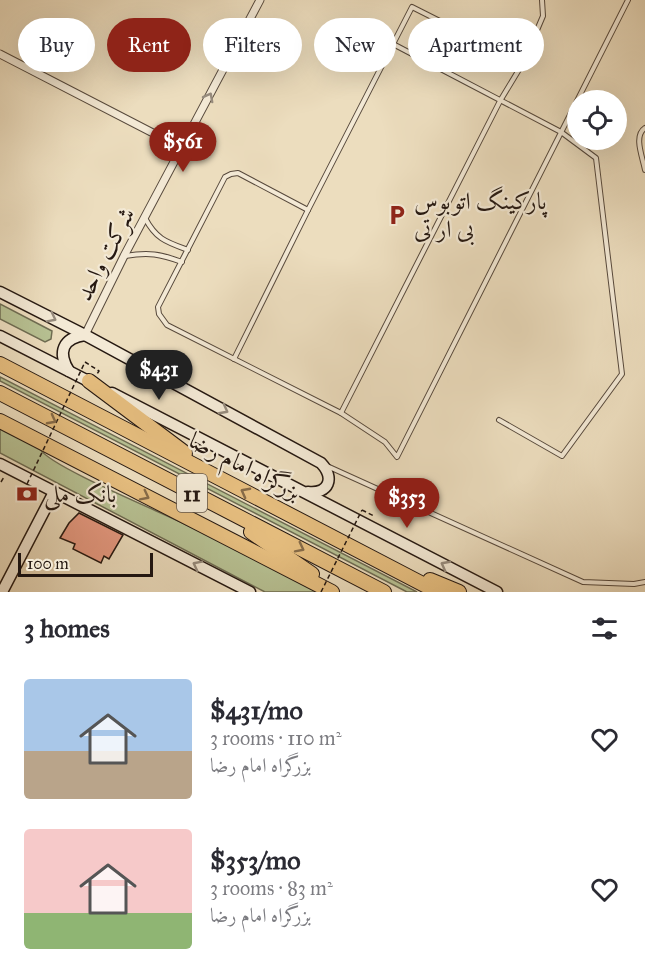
<!DOCTYPE html>
<meta charset="utf-8">
<style>
:root{--surface:#fff;--page:#f7f7f7;--text:#2b2b33;--muted:#7c7c81;--accent:#8f2418}
body{margin:0;font-family:"IM FELL Great Primer",Amiri,serif;background:var(--page);color:var(--text);height:100vh;display:flex;flex-direction:column;font-size:22px;white-space:nowrap}
*{box-sizing:border-box;margin:0}
p{font-size:20px;color:var(--muted)}
.icon{flex:none;width:33px;height:33px;fill:none;stroke:currentColor;stroke-width:2;stroke-linecap:round;stroke-linejoin:round}
.map{position:relative;height:592px;overflow:hidden}
.sheet{display:flex;flex-direction:column;background:var(--surface);flex:1}
.sheet>*{flex:none}
.top-card{position:absolute;left:18px;top:18px;width:609px;height:54px;display:flex;gap:12px}
.buttons{position:absolute;left:567px;top:90px;display:grid;gap:12px}
.buttons a{display:grid;place-items:center;width:60px;height:60px;border-radius:50%;background:var(--surface);box-shadow:0 6px 24px #0002;font-size:30px}
.scale{position:absolute;left:18px;bottom:15px;width:135px;box-sizing:border-box;padding-left:6px;border:3px solid #251811;border-top:0;font-size:16px;line-height:21px;white-space:nowrap;color:#251811;-webkit-text-stroke:4px #f3e9d5;paint-order:stroke}
.price{position:absolute;translate:-50% -51px;padding:0 14px;border-radius:21px;background:var(--accent);color:#fff;font-size:20px;line-height:39px;filter:drop-shadow(0 2px 3px #0008)}
.price::after{content:'';position:absolute;left:50%;top:36px;width:18px;height:14px;margin-left:-9px;background:inherit;clip-path:polygon(0 0,100% 0,50% 100%)}
.price.selected{background:#222;color:#fff}
ul{padding:0;list-style:none}
li{display:flex;align-items:center;gap:18px;height:150px;padding:0 24px}
li span{display:grid;place-items:center;flex:none;width:168px;height:120px;border-radius:6px;color:#555}
li>.icon{margin-inline-start:auto}
span .icon{width:72px;height:72px;fill:#fffc;stroke-width:1}
li b{font-size:26px}
h2{display:flex;justify-content:space-between;align-items:center;height:72px;padding:0 24px;font-size:26px}
.chip{padding:0 21px;border-radius:27px;background:var(--surface);box-shadow:0 6px 24px #0002;font-size:21px;line-height:54px}
.chip.selected{background:var(--accent);color:#fff}
.map>svg:first-child{display:block}
.green{fill:#b7c193;stroke:#6e6c52;stroke-width:1.5}
.building{fill:#e79a82;stroke:#251811;stroke-width:1.5}
.lines{fill:none;stroke-linecap:round;stroke-linejoin:round}
.lane-casing{stroke:#57493c;stroke-width:6}
.street-casing{stroke:#57493c;stroke-width:9}
.secondary-casing{stroke:#251811;stroke-width:13}
.highway-casing{stroke:#251811;stroke-width:16}
.path{stroke:#251811;stroke-width:1.5;stroke-dasharray:4.5 3;stroke-linecap:butt}
.lane{stroke:#f3e9d5;stroke-width:4}
.street{stroke:#f3e9d5;stroke-width:7}
.secondary{stroke:#f3e9d5;stroke-width:10}
.highway{stroke:#e6be7f;stroke-width:14}
.path-bridge{stroke:#251811;stroke-width:1.5;stroke-dasharray:4.5 3;stroke-linecap:butt}
.oneway{stroke:#968b7d}
.oneway2{stroke:#866b48}
.labels{text-anchor:middle;stroke-width:4.5;stroke-linejoin:round;paint-order:stroke}
.shield{fill:#f3e9d5;stroke:#63574c;stroke-width:1.5}
.shield-label{font-size:22px;font-weight:bold;fill:#251811}
.poi-label{font-size:24px;fill:#251811;stroke:#f3e9d5;text-anchor:start}
.street-label{font-size:24px;fill:#251811;stroke:#f3e9d5}
</style>
<div class="map">
<svg width="645" height="592" viewBox="0 0 645 592">
<rect width="100%" height="100%" fill="#ecddbe"/>
<filter id="stains"><feTurbulence type="fractalNoise" baseFrequency=".00333" numOctaves="4"/><feColorMatrix values="0 0 0 0 .2 0 0 0 0 .09 0 0 0 0 .02 0 0 0 .5 -.17"/></filter>
<radialGradient id="worn" r=".72"><stop offset=".6" stop-color="#630" stop-opacity="0"/><stop offset="1" stop-color="#630" stop-opacity=".3"/></radialGradient>
<g class="green">
<polygon points="0,304 52,331 51,339 45,342 0,319"/>
<polygon points="0,377 417,592 407,592 0,381"/>
<path d="M0,427L40,449C50,467 166,514 191,527C235,547 277,570 319,592H265L0,453Z"/>
</g>
<polygon class="building" points="79,513 123,535 109,559 104,556 101,563 73,549 75,544 60,538 69,523"/>
<g class="lines">
<g class="lane-casing">
<g id="lane">
<polyline points="393,44 561,132 596,158 622,374 562,456 499,420"/>
<path d="M645,128C633,136 643,158 645,170"/>
<polyline points="308,210 238,173 231,174 225,177 158,307 159,314 167,325 341,413 385,442 397,457 628,0"/>
<path d="M145,218C156,239 166,242 188,250"/>
<path d="M125,256C149,252 160,254 182,262"/>
<polyline points="234,359 308,210 412,7 523,63"/>
<polyline points="341,413 500,101 523,63 543,16 542,0"/>
<polyline points="327,466 583,582 634,584 645,582"/>
</g>
</g>
<g class="street-casing">
<g id="street">
<polyline points="0,54 182,148"/>
<polyline points="85,335 124,256 260,0"/>
</g>
</g>
<g class="secondary-casing">
<g id="secondary">
<path d="M0,292L85,335L321,463C335,478 329,494 308,492"/>
<polyline points="0,336 96,385"/>
<path d="M69,371C57,352 63,338 85,335"/>
<polyline points="112,393 497,592"/>
<polyline points="0,464 250,592"/>
<polyline points="2,592 54,492"/>
</g>
</g>
<g class="highway-casing">
<g id="highway">
<polyline points="0,364 438,592"/>
<polyline points="89,381 185,453"/>
<polyline points="0,393 384,592"/>
<polyline points="0,421 332,592"/>
<polyline points="251,532 312,574"/>
<polyline points="430,580 459,592"/>
</g>
</g>
<g class="path">
<polyline points="85,362 99,371 97,374"/>
<polyline points="1,482 4,477"/>
<polyline points="362,510 374,516"/>
</g>
<use href="#lane" class="lane"/>
<use href="#street" class="street"/>
<use href="#secondary" class="secondary"/>
<use href="#highway" class="highway"/>
<g class="path-bridge">
<polyline points="27,484 85,362"/>
<polyline points="321,592 362,510"/>
</g>
</g>
<defs><path id="oneway-chevron" d="M-2-3.5L2.5 0L-2 3.5" fill="none" stroke-width="1.6" stroke-linecap="round" stroke-linejoin="round" transform="scale(1.5)"/></defs>
<g class="oneway">
<use href="#oneway-chevron" transform="translate(209 97) rotate(-62)"/>
<use href="#oneway-chevron" transform="translate(52 318) rotate(27)"/>
<use href="#oneway-chevron" transform="translate(224 410) rotate(28)"/>
<use href="#oneway-chevron" transform="translate(197 565) rotate(-153)"/>
<use href="#oneway-chevron" transform="translate(445 565) rotate(-152)"/>
</g>
<g class="oneway2">
<use href="#oneway-chevron" transform="translate(52 420) rotate(28)"/>
<use href="#oneway-chevron" transform="translate(245 492) rotate(-152)"/>
<use href="#oneway-chevron" transform="translate(145 496) rotate(27)"/>
<use href="#oneway-chevron" transform="translate(300 548) rotate(27)"/>
</g>
<defs>
<g id="parking-bare" transform="scale(1.62)"><path d="M-3.5-5.5H1a3.5 3.5 0 0 1 0 7H-1V5.5H-3.5ZM-1-3.4V-.6H.8a1.4 1.4 0 0 0 0-2.8Z" fill="#8f2418" stroke="#f3e9d5" stroke-width="2.5" paint-order="stroke"/></g>
<g id="bank-bare" transform="scale(1.62)"><path d="M-6-4H6V4H-6ZM0-2.3a2.3 2.3 0 1 0 0 4.6a2.3 2.3 0 1 0 0-4.6Z" fill="#8f2418" stroke="#f3e9d5" stroke-width="2.5" paint-order="stroke"/></g>
</defs>
<g fill-rule="evenodd">
<use href="#parking-bare" x="397" y="215"/>
<use href="#bank-bare" x="27" y="494"/>
</g>
<g class="labels">
<rect class="shield" x="177" y="474" width="30" height="38" rx="4.5"/>
<g class="shield-label">
<text x="192" y="501">11</text>
</g>
<g class="poi-label">
<text x="414" y="209">پارکینگ اتوبوس<tspan x="414" dy="28">بی ار تی</tspan></text>
<text x="44" y="502">بانک ملی</text>
</g>
<g class="street-label">
<text transform="translate(105 254) rotate(-63)" y="8">شرکت واحد</text>
<text transform="translate(245 466) rotate(27)" y="8">بزرگراه امام رضا</text>
</g>
</g>
<rect width="100%" height="100%" filter="url(#stains)"/>
<rect width="100%" height="100%" fill="url(#worn)"/>
</svg>
<div class="buttons">
<a><svg class="icon" aria-label="locate" viewBox="0 0 24 24"><circle cx="12" cy="12" r="6"/><path d="M12 2v4M12 18v4M2 12h4M18 12h4"/></svg></a>
</div>
<div class="scale">100 m</div>
<b class="price" style="left:183px;top:173px">$561</b>
<b class="price selected" style="left:159px;top:401px">$431</b>
<b class="price" style="left:407px;top:529px">$353</b>
<div class="top-card">
<a class="chip">Buy</a>
<a class="chip selected">Rent</a>
<a class="chip">Filters</a>
<a class="chip">New</a>
<a class="chip">Apartment</a>
</div>
</div>
<section class="sheet">
<h2>3 homes<svg class="icon" aria-label="filters" viewBox="0 0 24 24"><path d="M4 7h16M4 17h16"/><circle cx="9" cy="7" r="2"/><circle cx="15" cy="17" r="2"/></svg></h2>
<ul>
<li><span style="background:linear-gradient(#a9c7e8 60%,#b9a48a 0)"><svg class="icon" aria-label="home" viewBox="0 0 24 24"><path d="M3 11l9-7 9 7M6 9v11h12V9"/></svg></span><div><b>$431/mo</b><p>3 rooms · 110 m²</p><p>بزرگراه امام رضا</p></div><svg class="icon" aria-label="heart" viewBox="0 0 24 24"><path d="M12 20l-8-8c-3-5 5-10 8-4 3-6 11-1 8 4z"/></svg></li>
<li><span style="background:linear-gradient(#f6c9c9 70%,#8fb573 0)"><svg class="icon" aria-label="home" viewBox="0 0 24 24"><path d="M3 11l9-7 9 7M6 9v11h12V9"/></svg></span><div><b>$353/mo</b><p>3 rooms · 83 m²</p><p>بزرگراه امام رضا</p></div><svg class="icon" aria-label="heart" viewBox="0 0 24 24"><path d="M12 20l-8-8c-3-5 5-10 8-4 3-6 11-1 8 4z"/></svg></li>
</ul>
</section>
